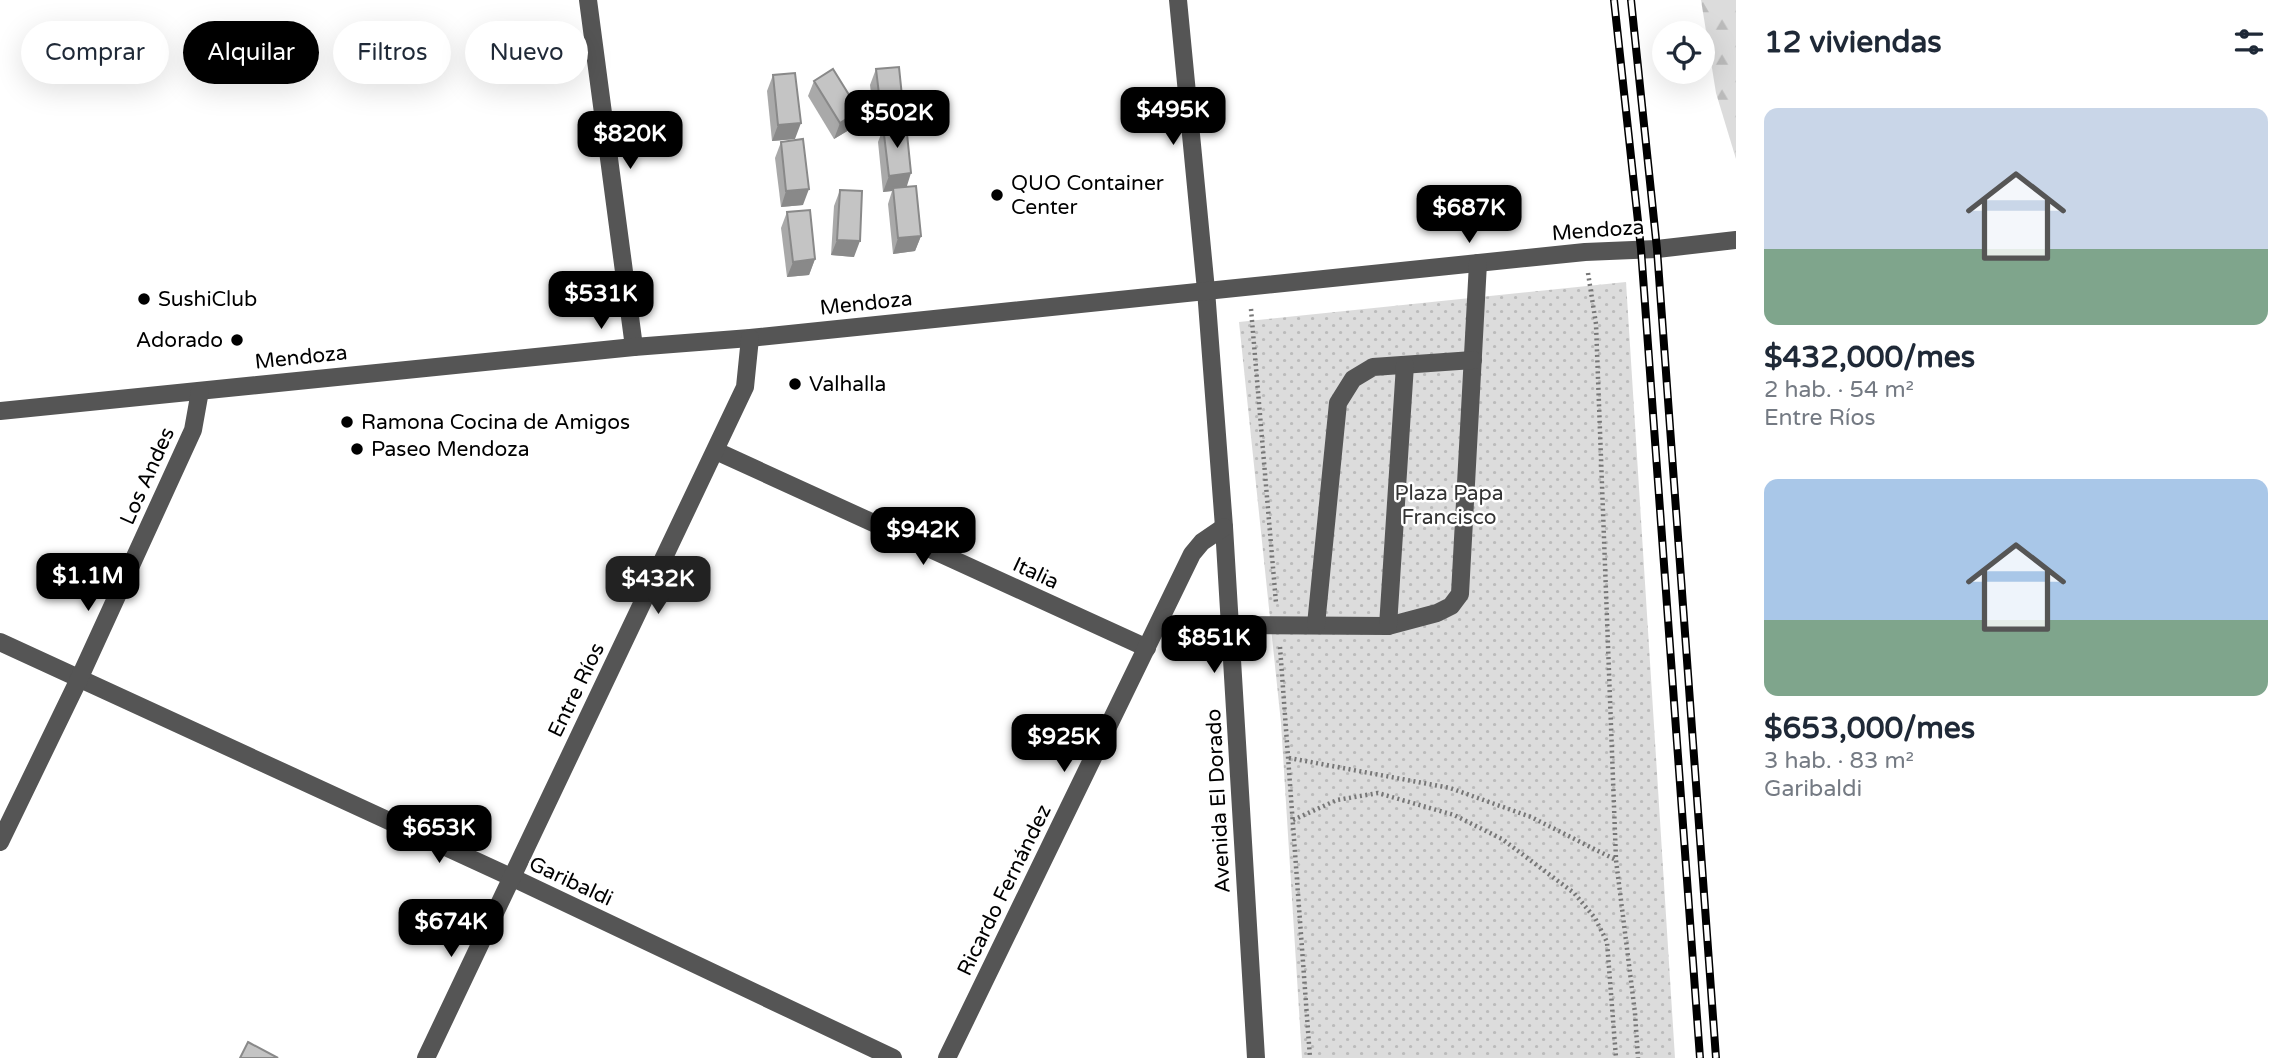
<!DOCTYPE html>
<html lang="es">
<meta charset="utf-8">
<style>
:root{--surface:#fff;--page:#f6f6f7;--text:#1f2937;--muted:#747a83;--accent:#000}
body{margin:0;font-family:"Varela Round",sans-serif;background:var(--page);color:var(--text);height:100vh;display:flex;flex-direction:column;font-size:26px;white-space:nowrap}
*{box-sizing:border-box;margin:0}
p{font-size:23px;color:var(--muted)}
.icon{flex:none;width:38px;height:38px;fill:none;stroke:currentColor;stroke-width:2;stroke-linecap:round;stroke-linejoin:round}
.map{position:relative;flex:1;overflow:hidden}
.drawer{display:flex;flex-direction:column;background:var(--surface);width:560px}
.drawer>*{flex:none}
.guide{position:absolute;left:21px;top:21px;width:665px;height:63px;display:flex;gap:14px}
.tools{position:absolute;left:1652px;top:21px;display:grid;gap:14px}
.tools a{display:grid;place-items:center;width:63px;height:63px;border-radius:50%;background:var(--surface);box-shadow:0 7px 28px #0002;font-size:35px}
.price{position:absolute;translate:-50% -60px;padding:0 16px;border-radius:14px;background:var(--accent);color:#fff;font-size:23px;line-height:46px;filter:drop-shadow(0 2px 4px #0008)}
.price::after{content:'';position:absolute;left:50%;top:42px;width:21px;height:16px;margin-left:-10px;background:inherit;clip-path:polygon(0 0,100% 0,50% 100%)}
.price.current{background:#222;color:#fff}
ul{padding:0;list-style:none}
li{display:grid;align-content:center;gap:14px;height:371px;padding:0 28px}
li span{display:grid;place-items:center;height:217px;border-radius:14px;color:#555}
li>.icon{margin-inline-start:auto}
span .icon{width:126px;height:126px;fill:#fffc;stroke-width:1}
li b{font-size:30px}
h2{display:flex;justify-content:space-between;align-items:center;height:84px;padding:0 28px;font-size:30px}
.chip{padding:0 24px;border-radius:32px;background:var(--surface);box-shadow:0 7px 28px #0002;font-size:24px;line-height:63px}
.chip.current{background:var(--accent);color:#fff}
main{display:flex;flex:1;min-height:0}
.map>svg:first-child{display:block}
.grass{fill:url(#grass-dots)}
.forest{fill:url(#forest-firs)}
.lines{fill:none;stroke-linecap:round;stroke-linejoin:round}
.path{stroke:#777;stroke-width:4.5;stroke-dasharray:2 3.5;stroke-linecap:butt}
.minor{stroke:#555;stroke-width:18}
.rail-casing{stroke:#000;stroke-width:8}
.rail{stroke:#fff;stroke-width:5;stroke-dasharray:16;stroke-linecap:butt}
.wall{fill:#a9a9a9}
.shaded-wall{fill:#898989}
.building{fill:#c4c4c4;stroke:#898989;stroke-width:2}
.poi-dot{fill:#000;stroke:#fff;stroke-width:2.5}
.labels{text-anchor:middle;stroke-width:5;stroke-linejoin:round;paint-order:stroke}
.poi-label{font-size:21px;fill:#000;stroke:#fff;text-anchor:start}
.street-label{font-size:21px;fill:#000;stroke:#fff}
.park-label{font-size:21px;fill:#333;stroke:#fff}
</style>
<main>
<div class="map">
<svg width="1736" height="1058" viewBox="0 0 1736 1058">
<defs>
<pattern id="grass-dots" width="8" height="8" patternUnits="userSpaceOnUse" patternTransform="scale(1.75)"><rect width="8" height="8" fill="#dcdcdc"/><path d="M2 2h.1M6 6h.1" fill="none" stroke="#bbb" stroke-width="1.8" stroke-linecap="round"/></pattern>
<pattern id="forest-firs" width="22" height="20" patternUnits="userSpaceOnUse" patternTransform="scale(1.75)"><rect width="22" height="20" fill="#dcdcdc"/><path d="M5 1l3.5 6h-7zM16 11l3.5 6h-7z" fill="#bbb"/></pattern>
</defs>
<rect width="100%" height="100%" fill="#fff"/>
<polygon class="grass" points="1626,282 1675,1058 1302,1058 1281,723 1239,322"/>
<polygon class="forest" points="1701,0 1736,0 1736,159 1716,93"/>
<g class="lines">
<g class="path">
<polyline points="1588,273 1596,324 1616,860 1635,1013 1638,1058"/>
<polyline points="1251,309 1276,603"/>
<polyline points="1280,647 1310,1058"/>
<polyline points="1289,758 1450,788 1531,817 1616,860"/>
<polyline points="1293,820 1337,800 1378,793 1454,815 1502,839 1574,893 1595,918 1607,942 1616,1058"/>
</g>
<g class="minor">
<polyline points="588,0 634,347"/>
<polyline points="1178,0 1206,290 1224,527 1256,1058"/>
<polyline points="0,411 634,347 750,338 1585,252 1657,249 1736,240"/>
<polyline points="716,451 1147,648"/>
<polyline points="1230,625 1388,626 1437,613 1451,606 1460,594 1478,263"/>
<polyline points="1316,625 1338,403 1353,379 1373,367 1473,360"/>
<polyline points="1388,626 1405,365"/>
<polyline points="0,642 511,877 893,1058"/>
<polyline points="0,842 79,679 193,430 200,391"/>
<polyline points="426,1058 745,387 750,338"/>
<polyline points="947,1058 1192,554 1202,542 1224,527"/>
</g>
<g class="rail-casing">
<g id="rail">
<polyline points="1614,0 1641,249 1700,1058"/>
<polyline points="1631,0 1657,249 1716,1058"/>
</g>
</g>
<use href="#rail" class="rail"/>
</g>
<g class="wall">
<polygon points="876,69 901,125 907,187 921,236 915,251 893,254 888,204 892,191 883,192 878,142 881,134 876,135 870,85"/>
<polygon points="773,75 795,139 772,141 767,91"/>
<polygon points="814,81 854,127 834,139 808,96"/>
<polygon points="781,142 803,205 781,207 775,158"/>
<polygon points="840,190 854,257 831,255 834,206"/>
<polygon points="787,212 815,259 809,275 787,277 781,228"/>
</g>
<g class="shaded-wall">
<polygon points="859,111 854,127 834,139 840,123"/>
<polygon points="904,116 898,132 883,126 881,134 876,135 882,119"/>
<polygon points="801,123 795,139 772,141 778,125"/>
<polygon points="911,173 906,189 893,188 892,191 883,192 889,176"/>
<polygon points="809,189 803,205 781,207 786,191"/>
<polygon points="921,236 915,251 893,254 898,238"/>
<polygon points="837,240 860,241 854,257 831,255"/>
<polygon points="815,259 809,275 787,277 793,262"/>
</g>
<g class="building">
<polygon points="899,67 904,116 882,119 876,69"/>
<polygon points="833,69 859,111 840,123 814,81"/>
<polygon points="795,73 801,123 778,125 773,75"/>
<polygon points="906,124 911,173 889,176 883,126"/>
<polygon points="803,139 809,189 786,191 781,142"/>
<polygon points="916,186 921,236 898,238 893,188"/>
<polygon points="840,190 862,191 860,241 837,240"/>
<polygon points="810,210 815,259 793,262 787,212"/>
<polygon points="248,1042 278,1058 240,1058"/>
</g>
<g class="poi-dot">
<circle cx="997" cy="195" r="7"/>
<circle cx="144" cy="299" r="7"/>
<circle cx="237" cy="340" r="7"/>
<circle cx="795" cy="384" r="7"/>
<circle cx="347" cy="422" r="7"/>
<circle cx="357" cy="449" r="7"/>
</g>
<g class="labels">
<g class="poi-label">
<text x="1011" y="190">QUO Container<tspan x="1011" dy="24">Center</tspan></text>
<text x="158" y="306">SushiClub</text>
<text x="223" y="347" text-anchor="end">Adorado</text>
<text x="809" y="391">Valhalla</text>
<text x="361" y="429">Ramona Cocina de Amigos</text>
<text x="371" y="456">Paseo Mendoza</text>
</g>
<g class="street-label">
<text transform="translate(1598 230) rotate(-4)" y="7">Mendoza</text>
<text transform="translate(866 303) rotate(-6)" y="7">Mendoza</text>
<text transform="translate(301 357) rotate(-6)" y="7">Mendoza</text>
<text transform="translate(147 476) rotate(-66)" y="7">Los Andes</text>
<text transform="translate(1036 573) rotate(25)" y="7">Italia</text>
<text transform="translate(576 690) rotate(-64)" y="7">Entre Ríos</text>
<text transform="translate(1218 801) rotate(-93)" y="7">Avenida El Dorado</text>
<text transform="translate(571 881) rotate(25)" y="7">Garibaldi</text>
<text transform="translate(1004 890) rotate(-64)" y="7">Ricardo Fernández</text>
</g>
<g class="park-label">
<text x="1449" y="500">Plaza Papa<tspan x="1449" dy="24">Francisco</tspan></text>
</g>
</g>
</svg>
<div class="tools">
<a><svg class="icon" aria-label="locate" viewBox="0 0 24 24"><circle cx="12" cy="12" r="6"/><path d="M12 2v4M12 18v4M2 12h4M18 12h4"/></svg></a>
</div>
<b class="price" style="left:1173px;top:147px">$495K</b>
<b class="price" style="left:897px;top:150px">$502K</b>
<b class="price" style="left:630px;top:171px">$820K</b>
<b class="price" style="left:1469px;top:245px">$687K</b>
<b class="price" style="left:601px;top:331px">$531K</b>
<b class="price" style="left:923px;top:567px">$942K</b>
<b class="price" style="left:88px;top:613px">$1.1M</b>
<b class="price current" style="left:658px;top:616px">$432K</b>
<b class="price" style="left:1214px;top:675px">$851K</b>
<b class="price" style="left:1064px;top:774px">$925K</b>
<b class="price" style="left:439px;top:865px">$653K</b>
<b class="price" style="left:451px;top:959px">$674K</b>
<div class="guide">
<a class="chip">Comprar</a>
<a class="chip current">Alquilar</a>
<a class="chip">Filtros</a>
<a class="chip">Nuevo</a>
</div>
</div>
<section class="drawer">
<h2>12 viviendas<svg class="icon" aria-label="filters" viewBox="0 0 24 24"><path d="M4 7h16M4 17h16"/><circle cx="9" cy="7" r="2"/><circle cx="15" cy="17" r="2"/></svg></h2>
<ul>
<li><span style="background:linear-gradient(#c9d6e8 65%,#7fa58c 0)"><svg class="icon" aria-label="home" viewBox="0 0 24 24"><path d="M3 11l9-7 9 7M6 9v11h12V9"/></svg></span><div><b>$432,000/mes</b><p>2 hab. · 54 m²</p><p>Entre Ríos</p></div></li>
<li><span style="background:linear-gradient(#a9c7e8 65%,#7fa58c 0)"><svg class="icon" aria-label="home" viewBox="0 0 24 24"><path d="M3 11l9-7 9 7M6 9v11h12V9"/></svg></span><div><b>$653,000/mes</b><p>3 hab. · 83 m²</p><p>Garibaldi</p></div></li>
</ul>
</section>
</main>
